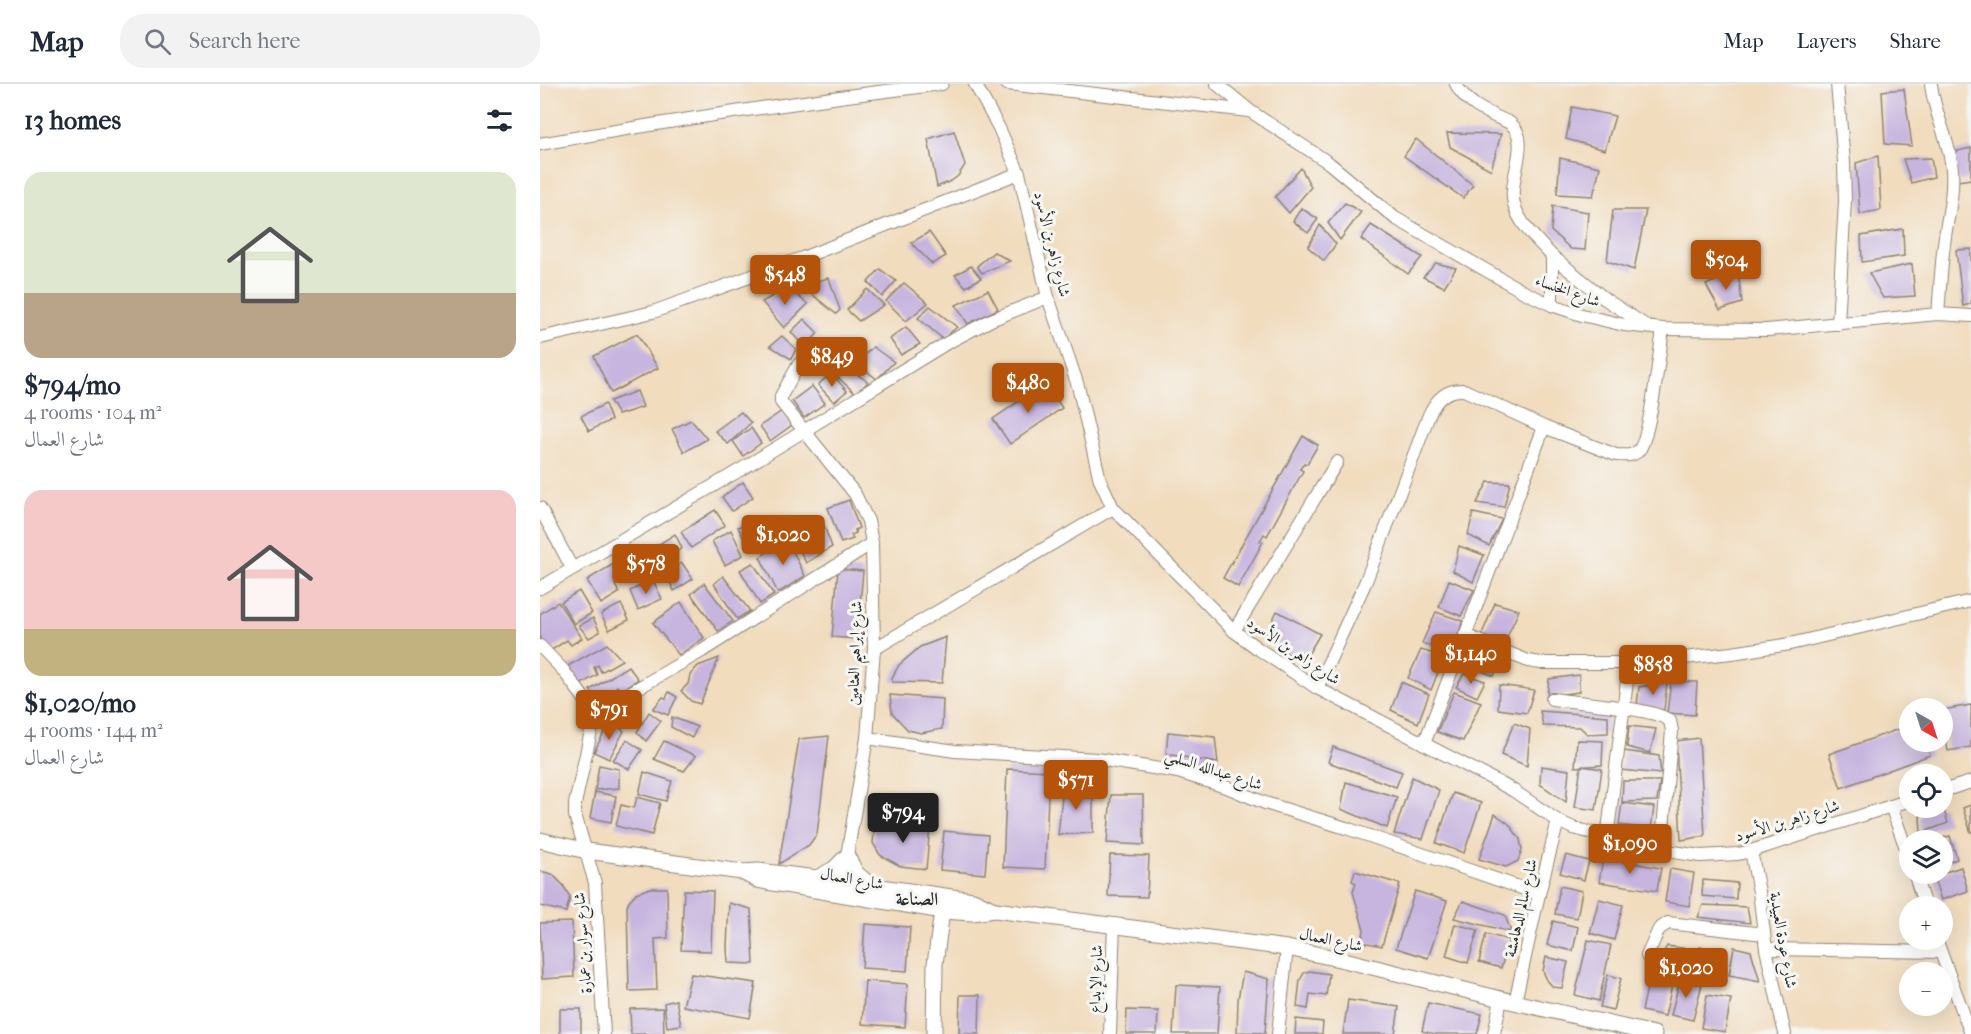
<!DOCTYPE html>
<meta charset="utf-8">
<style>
:root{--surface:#fff;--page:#f2f2f3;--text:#1f2937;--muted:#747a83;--line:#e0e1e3;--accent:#b45309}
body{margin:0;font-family:"IM FELL French Canon",Amiri,serif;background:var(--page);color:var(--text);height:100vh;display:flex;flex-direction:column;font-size:22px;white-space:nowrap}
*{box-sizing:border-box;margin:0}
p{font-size:20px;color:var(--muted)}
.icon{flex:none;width:33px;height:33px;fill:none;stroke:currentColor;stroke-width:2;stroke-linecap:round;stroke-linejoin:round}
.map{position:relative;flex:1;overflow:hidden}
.drawer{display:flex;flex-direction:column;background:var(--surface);width:540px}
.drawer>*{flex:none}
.needle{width:39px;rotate:141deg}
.buttons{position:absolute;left:1359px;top:614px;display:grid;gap:12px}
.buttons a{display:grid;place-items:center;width:54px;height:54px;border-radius:50%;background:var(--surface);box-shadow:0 6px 24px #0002;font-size:30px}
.price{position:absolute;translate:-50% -51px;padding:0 14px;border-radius:6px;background:var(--accent);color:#fff;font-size:20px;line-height:39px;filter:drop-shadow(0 2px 3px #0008)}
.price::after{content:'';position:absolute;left:50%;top:36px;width:18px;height:14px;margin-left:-9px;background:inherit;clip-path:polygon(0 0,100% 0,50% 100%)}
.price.current{background:#222;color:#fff}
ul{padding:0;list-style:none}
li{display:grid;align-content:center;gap:12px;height:318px;padding:0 24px}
li span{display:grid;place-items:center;height:186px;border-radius:18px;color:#555}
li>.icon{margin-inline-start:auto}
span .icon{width:108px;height:108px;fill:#fffc;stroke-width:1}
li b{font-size:26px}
h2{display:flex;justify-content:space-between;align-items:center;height:72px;padding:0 24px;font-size:26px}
header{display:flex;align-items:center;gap:36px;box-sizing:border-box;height:84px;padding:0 30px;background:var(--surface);border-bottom:2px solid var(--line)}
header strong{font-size:28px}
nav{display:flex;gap:33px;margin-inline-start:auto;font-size:21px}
.search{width:420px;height:54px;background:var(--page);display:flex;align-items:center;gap:15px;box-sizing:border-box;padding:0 21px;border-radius:24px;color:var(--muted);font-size:22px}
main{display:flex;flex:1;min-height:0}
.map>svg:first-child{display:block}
.building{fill:#c7b5df}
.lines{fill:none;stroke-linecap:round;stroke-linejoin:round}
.minor-casing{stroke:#8e8474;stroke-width:14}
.tertiary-casing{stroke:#8e8474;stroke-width:17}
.minor{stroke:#fff;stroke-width:12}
.tertiary{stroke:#fff;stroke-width:15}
.labels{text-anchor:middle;stroke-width:6;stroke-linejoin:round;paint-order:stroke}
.street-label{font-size:16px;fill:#2b2b2b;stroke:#f6f6f2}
.neighbourhood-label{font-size:18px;font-weight:bold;fill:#2b2b2b;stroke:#f6f6f2}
</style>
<header>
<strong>Map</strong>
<div class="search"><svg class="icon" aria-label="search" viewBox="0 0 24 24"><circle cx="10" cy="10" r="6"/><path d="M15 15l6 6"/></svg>Search here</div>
<nav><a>Map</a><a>Layers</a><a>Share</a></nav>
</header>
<main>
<section class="drawer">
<h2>13 homes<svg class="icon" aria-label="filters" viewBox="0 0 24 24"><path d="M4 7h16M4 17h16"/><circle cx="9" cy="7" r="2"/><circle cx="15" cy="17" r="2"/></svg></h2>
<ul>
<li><span style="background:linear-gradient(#dfe7d0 65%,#b9a48a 0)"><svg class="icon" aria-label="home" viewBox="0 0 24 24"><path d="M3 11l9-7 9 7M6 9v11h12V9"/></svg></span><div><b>$794/mo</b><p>4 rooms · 104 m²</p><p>شارع العمال</p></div></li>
<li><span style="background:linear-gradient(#f6c9c9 75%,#c2b280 0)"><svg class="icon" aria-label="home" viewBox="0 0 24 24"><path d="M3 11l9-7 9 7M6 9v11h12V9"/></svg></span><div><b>$1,020/mo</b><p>4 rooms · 144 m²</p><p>شارع العمال</p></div></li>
</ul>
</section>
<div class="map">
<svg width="1431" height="950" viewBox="0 0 1431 950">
<rect width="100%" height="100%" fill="#f6f6f2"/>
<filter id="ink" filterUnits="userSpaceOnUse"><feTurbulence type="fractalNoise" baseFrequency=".0167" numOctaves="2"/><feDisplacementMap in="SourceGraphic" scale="12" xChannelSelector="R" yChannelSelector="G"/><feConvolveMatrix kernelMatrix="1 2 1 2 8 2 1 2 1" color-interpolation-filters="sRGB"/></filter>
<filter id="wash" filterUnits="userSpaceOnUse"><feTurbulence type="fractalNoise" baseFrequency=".008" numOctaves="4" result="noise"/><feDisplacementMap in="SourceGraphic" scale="24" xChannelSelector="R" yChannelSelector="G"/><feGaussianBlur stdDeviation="1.35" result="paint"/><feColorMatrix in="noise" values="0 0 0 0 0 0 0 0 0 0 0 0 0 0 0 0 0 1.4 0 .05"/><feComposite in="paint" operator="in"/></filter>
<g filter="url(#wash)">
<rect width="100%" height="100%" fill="#f1dcbe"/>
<g id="blocks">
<g class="building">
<polygon points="1364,5 1372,62 1345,60 1342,7"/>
<polygon points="1032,23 1075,32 1065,66 1026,55"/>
<polygon points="414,47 425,81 418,92 411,97 397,103 388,55"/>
<polygon points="907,49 961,50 951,86 910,63"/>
<polygon points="876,55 933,101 923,114 864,72"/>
<polygon points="1431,64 1431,95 1418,97 1413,68"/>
<polygon points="1338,72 1341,126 1320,130 1316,79"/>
<polygon points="1020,74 1060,83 1053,112 1017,110"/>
<polygon points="1391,74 1394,93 1371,99 1363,75"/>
<polygon points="761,84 771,103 749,129 735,113"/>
<polygon points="805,119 821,128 800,156 788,139"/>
<polygon points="1013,122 1048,128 1045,166 1031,165 1011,147"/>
<polygon points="761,124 778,135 768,149 753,137"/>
<polygon points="1073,126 1106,126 1094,186 1067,177"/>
<polygon points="780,141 796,160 784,177 768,163"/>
<polygon points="831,141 882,173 868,190 821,155"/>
<polygon points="1363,145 1364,172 1322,178 1321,152"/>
<polygon points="389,148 406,172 392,180 371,159"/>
<polygon points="1431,165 1431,220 1423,222 1416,166"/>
<polygon points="454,168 470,177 442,189 437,182"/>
<polygon points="896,179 916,184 904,203 883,193"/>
<polygon points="1372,180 1375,212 1343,214 1329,189"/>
<polygon points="431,182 441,194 426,203 415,191"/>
<polygon points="340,185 356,197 342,213 328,198"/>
<polygon points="1198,187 1202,219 1180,226 1166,201"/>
<polygon points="289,194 300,226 296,230 261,201"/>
<polygon points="364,199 388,219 366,237 346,217"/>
<polygon points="247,204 268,220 244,244 222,218"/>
<polygon points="327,205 344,221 319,237 307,226"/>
<polygon points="448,206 458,225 428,240 416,221"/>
<polygon points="390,222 417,243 403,255 378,234"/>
<polygon points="264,235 278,249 265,264 251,248"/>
<polygon points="366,243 380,260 361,271 350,255"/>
<polygon points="97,250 118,284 71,309 54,272"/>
<polygon points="242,252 256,265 251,275 230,262"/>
<polygon points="333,263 354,278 337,295 316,279"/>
<polygon points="297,276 328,298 316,310 291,287"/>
<polygon points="291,289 307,307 294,318 278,301"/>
<polygon points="506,299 522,324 470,360 453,335"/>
<polygon points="272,302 285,319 264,334 252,317"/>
<polygon points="97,307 103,323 78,331 70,317"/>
<polygon points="65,320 71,336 49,347 41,332"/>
<polygon points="242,327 252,341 230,357 220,342"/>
<polygon points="201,328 211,339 188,360 175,347"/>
<polygon points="151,336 167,355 144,368 132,345"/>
<polygon points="211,344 221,359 203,372 193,357"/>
<polygon points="763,352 778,361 767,380 764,379 760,385 763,387 727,452 724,450 720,457 723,458 698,503 683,494"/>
<polygon points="203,398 213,413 192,427 182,413"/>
<polygon points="948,398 970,399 964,423 937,419"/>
<polygon points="309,416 319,444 315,446 316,449 311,451 313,455 301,459 288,424"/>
<polygon points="175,426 185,441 151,464 141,448"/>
<polygon points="933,429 962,435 949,462 928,451"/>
<polygon points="218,432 228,454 209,465 198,443"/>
<polygon points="283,439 292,463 266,479 252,451"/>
<polygon points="191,446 203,471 185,481 172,457"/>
<polygon points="135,450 142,464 135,469 137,475 121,484 113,478 108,467"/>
<polygon points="247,455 265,492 238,509 220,473"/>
<polygon points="919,462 944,471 933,498 913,487"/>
<polygon points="95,467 104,483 75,501 79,509 61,520 47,496"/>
<polygon points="142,479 153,495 134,507 126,490"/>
<polygon points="213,479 234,511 220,520 200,486"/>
<polygon points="298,485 323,487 317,555 292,553"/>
<polygon points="183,492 210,527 197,535 174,500"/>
<polygon points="113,496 122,515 98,526 90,507"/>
<polygon points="909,496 934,506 921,532 899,523"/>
<polygon points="164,499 193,537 178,547 151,510"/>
<polygon points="39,507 52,529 34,540 21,518"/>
<polygon points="18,518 42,554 31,561 27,556 10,567 0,556 0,530"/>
<polygon points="141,518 164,554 139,571 113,539"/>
<polygon points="955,519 979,526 964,560 941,552"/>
<polygon points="81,520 89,536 69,546 61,530"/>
<polygon points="737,527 780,550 767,572 754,574 725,552"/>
<polygon points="896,528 923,537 911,570 882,559"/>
<polygon points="53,534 60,548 49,554 39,542"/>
<polygon points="406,553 402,599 352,598 352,594 359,581 380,563"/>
<polygon points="67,560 82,576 61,588 58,581 54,583 57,591 38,602 26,583"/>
<polygon points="881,566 904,573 891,606 868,594"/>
<polygon points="930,571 958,579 954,592 927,581"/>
<polygon points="179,574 160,620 151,617 141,607 148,600 150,591 158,582"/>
<polygon points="88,582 98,595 81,607 77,602 74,605 78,610 60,620 50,606"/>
<polygon points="924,590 945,597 937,613 916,603"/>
<polygon points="1039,591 1039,608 1007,612 1009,595"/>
<polygon points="1131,597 1157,598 1155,631 1127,629"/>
<polygon points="861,598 889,610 878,639 851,626"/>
<polygon points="1127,599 1124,626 1097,622 1099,603"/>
<polygon points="959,601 994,606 987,629 958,625"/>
<polygon points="129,608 137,613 128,631 113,625 123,613 126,614"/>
<polygon points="914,608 941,618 923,657 897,648"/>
<polygon points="350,611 403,615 402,645 381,649 368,646 352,629"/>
<polygon points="1431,621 1431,663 1408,667 1402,626"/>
<polygon points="1000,627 1068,632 1068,649 1047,650 1040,643 1003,642"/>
<polygon points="109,628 121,637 106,657 97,648"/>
<polygon points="132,633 157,643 152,654 131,643"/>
<polygon points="70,637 84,647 69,675 54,668"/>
<polygon points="974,639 990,645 987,682 961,671"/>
<polygon points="1370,641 1370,657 1385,657 1390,671 1301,704 1289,670"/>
<polygon points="1089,642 1116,645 1110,669 1087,663"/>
<polygon points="628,648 675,653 678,679 626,670"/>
<polygon points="289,652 277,750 269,761 239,780 259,655"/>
<polygon points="1159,654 1165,752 1141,756 1136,657"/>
<polygon points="87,656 102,666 89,685 73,676"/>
<polygon points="1037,656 1063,657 1062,681 1035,683"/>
<polygon points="124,657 156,672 144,687 114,675"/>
<polygon points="793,663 862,688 856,703 788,678"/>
<polygon points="1084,667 1119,672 1121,690 1081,686"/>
<polygon points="59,681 79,685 79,704 55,706"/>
<polygon points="1001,682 1029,686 1026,718 1000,700"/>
<polygon points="1041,682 1062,685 1056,726 1035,723"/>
<polygon points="467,685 509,687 505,785 463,783"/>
<polygon points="104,688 132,697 126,717 99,710"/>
<polygon points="872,693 899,706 883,755 854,750"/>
<polygon points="1083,697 1120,697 1117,717 1082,718"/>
<polygon points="806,698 857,713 847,744 801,725"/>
<polygon points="523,702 553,705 553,749 518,751"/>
<polygon points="55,708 76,712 71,738 50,734"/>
<polygon points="913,709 941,719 924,769 896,759"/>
<polygon points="571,711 603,711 604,761 567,759"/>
<polygon points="97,713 120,719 112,751 76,742 81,721 94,724"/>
<polygon points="1082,719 1114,723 1111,745 1079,741"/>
<polygon points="1431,721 1431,749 1423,724"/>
<polygon points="1386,723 1403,723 1408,739 1381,749 1380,733"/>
<polygon points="955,730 969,740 980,755 982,766 978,777 966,783 939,775"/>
<polygon points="335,739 390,743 386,785 360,782 340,771 333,759"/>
<polygon points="404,747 448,751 445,790 400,786"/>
<polygon points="1410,752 1417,775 1402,780 1402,756 1398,755"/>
<polygon points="570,771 609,772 607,813 568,812"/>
<polygon points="1026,771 1049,777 1044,796 1020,789"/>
<polygon points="1063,774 1121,784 1117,807 1059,798"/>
<polygon points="1421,783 1428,807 1401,816 1393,792"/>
<polygon points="1130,785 1154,789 1149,822 1125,818"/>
<polygon points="0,787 12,790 23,801 30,813 26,828 0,822"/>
<polygon points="815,787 860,800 842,862 822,858 824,846 813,808 816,799 812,797"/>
<polygon points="1163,796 1197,799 1196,815 1162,812"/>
<polygon points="1020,802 1042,807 1037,834 1015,830"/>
<polygon points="110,804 127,804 128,854 115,855 117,906 89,907 87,823 89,817 96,809"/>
<polygon points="144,806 173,807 171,867 141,866"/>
<polygon points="875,807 907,817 888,874 856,864"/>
<polygon points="1059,815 1083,821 1074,856 1050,849"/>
<polygon points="923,817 965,831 971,848 914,834"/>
<polygon points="189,819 211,825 214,880 188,879 187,863"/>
<polygon points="1163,821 1207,823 1210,839 1158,833"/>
<polygon points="1013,837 1038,843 1033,867 1007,861"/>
<polygon points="32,838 34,893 2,895 0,839"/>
<polygon points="325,840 370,843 367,887 322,884"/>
<polygon points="915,840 938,846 928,879 906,872"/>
<polygon points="946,850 969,856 961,884 939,878"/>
<polygon points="1048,856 1071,861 1059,917 1035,911"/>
<polygon points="1127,862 1148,865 1144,891 1116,883"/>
<polygon points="1160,863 1184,866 1180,896 1152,896"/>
<polygon points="1194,863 1211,867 1220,897 1189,891"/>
<polygon points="1006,873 1028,878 1022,904 1013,903 1007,896 1003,887"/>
<polygon points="769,887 789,890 786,912 770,910 768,925 757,923 760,896 764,889"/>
<polygon points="703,888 729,895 725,949 697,948 698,915"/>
<polygon points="151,890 216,899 210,934 143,922"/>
<polygon points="1068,891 1081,894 1073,926 1060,923"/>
<polygon points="1109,894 1133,897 1125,932 1102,927"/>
<polygon points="1140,895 1162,900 1153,936 1131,931"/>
<polygon points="325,897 368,900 365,943 322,940"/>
<polygon points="636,901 680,903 677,950 633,950"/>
<polygon points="420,911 440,911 439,950 419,950"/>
<polygon points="1167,911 1191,915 1185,948 1161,944"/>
<polygon points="136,916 141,941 127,943 124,919"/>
<polygon points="808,916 859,923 855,950 803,950"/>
<polygon points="888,919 942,930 937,950 895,950 882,947"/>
<polygon points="123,924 124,950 91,950 90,925"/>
<rect x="20" y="925" width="21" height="25"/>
<polygon points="587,926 618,927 617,950 586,950"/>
<polygon points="756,935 783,938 782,950 755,950"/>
</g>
</g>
</g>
<g filter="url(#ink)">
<use href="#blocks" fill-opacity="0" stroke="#8e8474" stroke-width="1.5"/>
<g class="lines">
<g class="minor-casing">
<g id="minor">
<polyline points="435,0 459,44 479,89 508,213 538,302 560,396 573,424 694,547 717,564 777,604 954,696 974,707 1018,737 1033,744 1121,766 1160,772 1198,770 1211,767 1370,716"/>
<polyline points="467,0 709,27"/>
<polyline points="677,0 710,27 789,79 855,134 984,208 1012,221 1042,231 1084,241 1123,245 1227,246 1398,230 1431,232"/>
<path d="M916,0C926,21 950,30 970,39C993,57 967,95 974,120C979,140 998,157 1012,172V221"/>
<polyline points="1297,0 1304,78 1305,117 1298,240"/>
<path d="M1391,0C1394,30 1410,56 1412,86C1414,111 1407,135 1404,160C1401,183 1400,207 1398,230"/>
<path d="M0,60C134,36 267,16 402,0"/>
<polyline points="1012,172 1065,215 1105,241"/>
<polyline points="0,254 113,228 262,174 479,89"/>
<polyline points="259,280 241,312 241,318 315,410 328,437 332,459 334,565 327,654 307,772 304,807"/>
<polyline points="0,424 32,484"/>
<polyline points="0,504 205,383 407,259 451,236 508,213"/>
<polyline points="694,547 797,378"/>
<polyline points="925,551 988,577 1001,579 1096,579 1192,569 1250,560 1431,517"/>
<polyline points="0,562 23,586 55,629"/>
<polyline points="334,565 573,424"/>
<path d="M777,604L826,497L889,331C896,315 906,305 924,306L1004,343"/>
<path d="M1012,615C1034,618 1116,624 1130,637L1132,647L1121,766"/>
<polyline points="327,654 415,667 557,675 638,688 689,704 725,719 806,744 999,810"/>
<path d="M884,660L1004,343L1076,371C1084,371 1093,373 1099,366C1110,354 1120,266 1123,245"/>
<polyline points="1402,707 1431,698"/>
<polyline points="1351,722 1370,776"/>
<polyline points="1067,754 1087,597 1091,586 1096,579"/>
<polyline points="1211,767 1219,808 1226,865 1245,950"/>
<polyline points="1374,789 1385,822"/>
<polyline points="1396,855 1431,950"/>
<polyline points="1226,865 1400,868"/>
<polyline points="1107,872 1119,845 1128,839 1224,850"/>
<polyline points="975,918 999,810 1018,737"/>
<polyline points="64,950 55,799 35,731 35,720 55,629 162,567 332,459"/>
<polyline points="570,950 574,840"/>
<polyline points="738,950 747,864"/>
<polyline points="954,950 961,915"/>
</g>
</g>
<g class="tertiary-casing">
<g id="tertiary">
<polyline points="0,756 47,767 202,788 218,787 277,794 433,816 452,825"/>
<polyline points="202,788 217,796 227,798 403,827 432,829 455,826 747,864 804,876 961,915 1114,950"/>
<polyline points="277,794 294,785 307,772 316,789 330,801"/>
<polyline points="394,950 395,880 403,819"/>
</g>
</g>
<use href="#minor" class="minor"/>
<use href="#tertiary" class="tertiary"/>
</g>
</g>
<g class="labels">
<g class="street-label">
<text transform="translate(513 160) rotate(76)" y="6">شارع زاهر بن الأسود</text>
<text transform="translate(1028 206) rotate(20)" y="6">شارع الخنساء</text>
<text transform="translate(754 566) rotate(34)" y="6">شارع زاهر بن الأسود</text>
<text transform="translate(314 569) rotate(-88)" y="6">شارع إبراهيم العثامين</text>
<text transform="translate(674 685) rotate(18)" y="6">شارع عبدالله السلمي</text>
<text transform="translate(1247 736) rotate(-17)" y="6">شارع زاهر بن الأسود</text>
<text transform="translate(312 794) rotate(10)" y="6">شارع العمال</text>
<text transform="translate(980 824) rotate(-77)" y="6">شارع سالم الدهامشة</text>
<text transform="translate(791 855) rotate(12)" y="6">شارع العمال</text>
<text transform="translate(1244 856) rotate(80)" y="6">شارع عودة العبيدية</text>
<text transform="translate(42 859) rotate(-94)" y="6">شارع سوار بن عمارة</text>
<text transform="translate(555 895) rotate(-88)" y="6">شارع الإبداع</text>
</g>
<g class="neighbourhood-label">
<text x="377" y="821">الصناعة</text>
</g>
</g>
</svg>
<div class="buttons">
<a><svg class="needle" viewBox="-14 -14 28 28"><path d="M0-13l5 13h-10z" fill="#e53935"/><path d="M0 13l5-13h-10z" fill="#747a83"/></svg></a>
<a><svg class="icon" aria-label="locate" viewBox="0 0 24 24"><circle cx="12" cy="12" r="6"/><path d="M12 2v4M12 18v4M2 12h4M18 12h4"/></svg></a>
<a><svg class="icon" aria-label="layers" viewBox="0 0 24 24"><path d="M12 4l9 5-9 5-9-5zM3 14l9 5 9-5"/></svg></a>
<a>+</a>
<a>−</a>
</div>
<b class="price" style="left:1186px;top:207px">$504</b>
<b class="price" style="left:245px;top:222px">$548</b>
<b class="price" style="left:292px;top:304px">$849</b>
<b class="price" style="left:488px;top:330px">$480</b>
<b class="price" style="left:243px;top:482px">$1,020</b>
<b class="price" style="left:106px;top:511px">$578</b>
<b class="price" style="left:931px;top:601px">$1,140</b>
<b class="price" style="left:1113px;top:612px">$858</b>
<b class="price" style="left:69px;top:657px">$791</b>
<b class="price" style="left:536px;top:727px">$571</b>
<b class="price current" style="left:363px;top:760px">$794</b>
<b class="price" style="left:1090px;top:791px">$1,090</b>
<b class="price" style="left:1146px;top:915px">$1,020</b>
</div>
</main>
